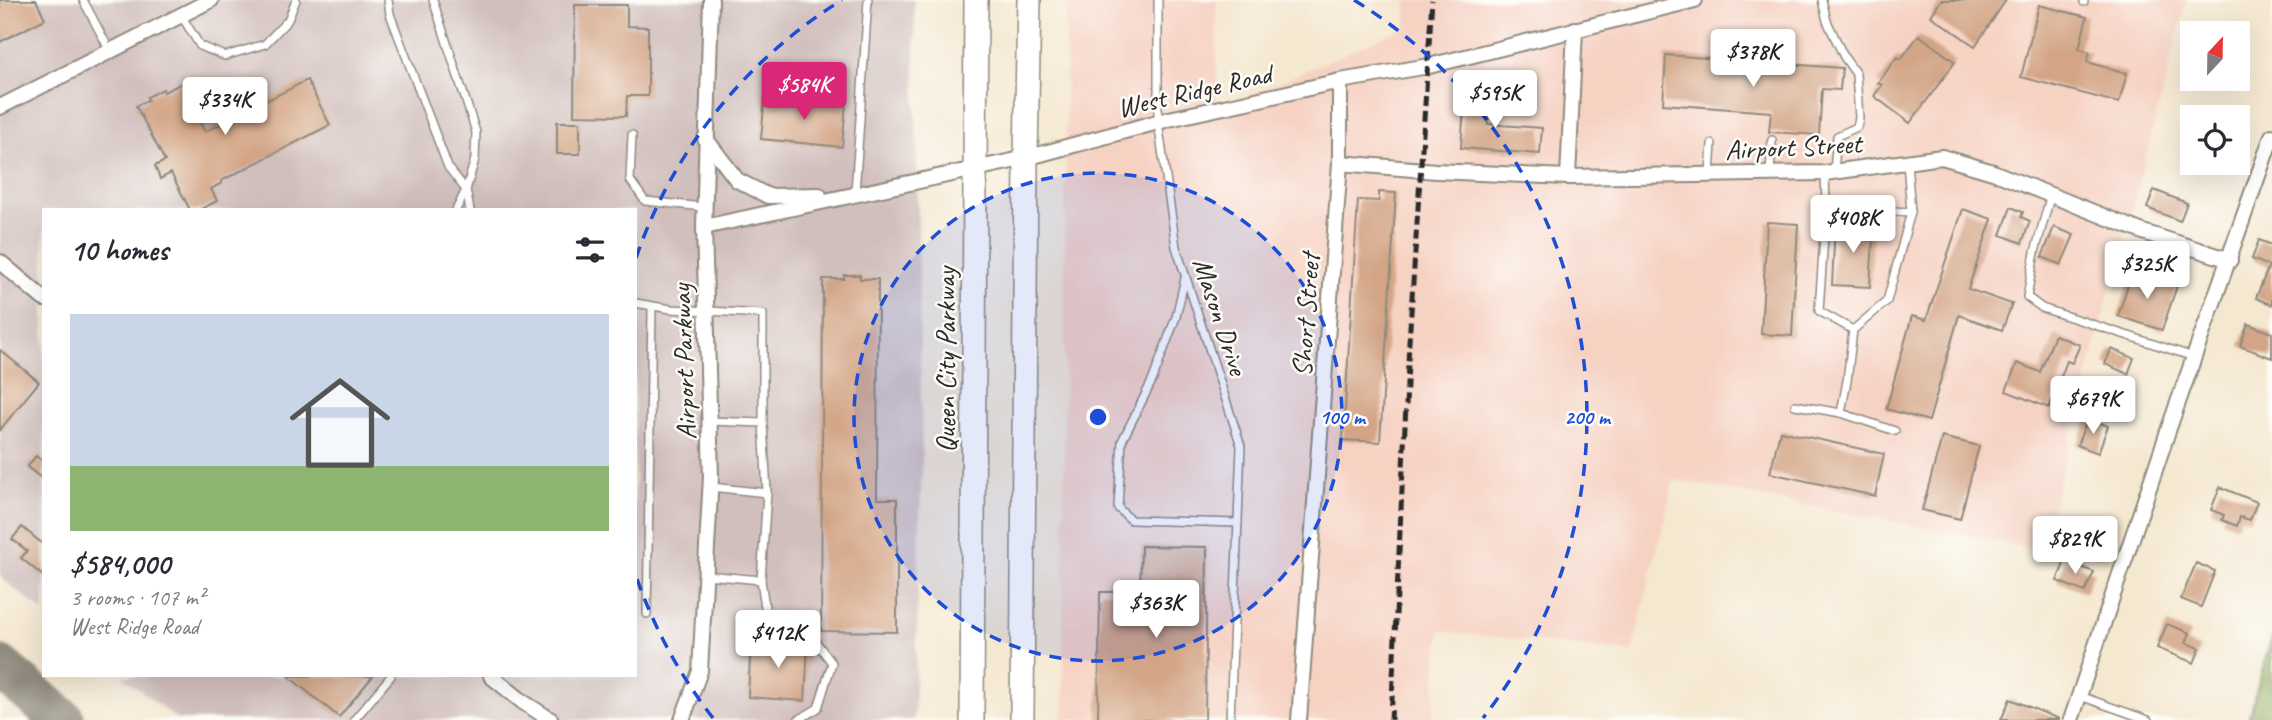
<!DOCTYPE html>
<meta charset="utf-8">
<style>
:root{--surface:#fff;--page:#f2f2f3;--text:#2b2b33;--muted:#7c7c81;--line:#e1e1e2;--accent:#db2777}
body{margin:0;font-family:Caveat,sans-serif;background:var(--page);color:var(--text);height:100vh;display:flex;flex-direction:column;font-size:26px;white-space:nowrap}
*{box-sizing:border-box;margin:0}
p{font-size:23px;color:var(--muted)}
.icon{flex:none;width:38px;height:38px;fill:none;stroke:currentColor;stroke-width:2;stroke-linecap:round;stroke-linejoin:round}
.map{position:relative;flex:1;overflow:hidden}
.details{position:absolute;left:42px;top:208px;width:595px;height:469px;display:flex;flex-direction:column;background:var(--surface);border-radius:0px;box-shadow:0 7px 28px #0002}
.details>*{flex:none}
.needle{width:46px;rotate:22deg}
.controls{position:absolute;left:2180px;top:21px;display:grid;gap:14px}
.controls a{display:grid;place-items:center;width:70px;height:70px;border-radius:0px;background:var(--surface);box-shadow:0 7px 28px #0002;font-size:35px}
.price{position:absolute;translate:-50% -60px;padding:0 16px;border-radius:7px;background:#fff;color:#222;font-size:23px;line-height:46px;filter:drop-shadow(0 2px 4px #0008)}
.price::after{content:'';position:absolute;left:50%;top:42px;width:21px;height:16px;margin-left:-10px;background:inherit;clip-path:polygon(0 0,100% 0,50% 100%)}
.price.current{background:var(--accent);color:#fff}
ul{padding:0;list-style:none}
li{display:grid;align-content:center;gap:14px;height:371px;padding:0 28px}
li+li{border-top:2px solid var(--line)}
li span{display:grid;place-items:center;height:217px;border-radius:0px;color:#555}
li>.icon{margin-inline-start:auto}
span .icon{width:126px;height:126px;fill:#fffc;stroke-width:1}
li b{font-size:30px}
h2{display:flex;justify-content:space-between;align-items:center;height:84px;padding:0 28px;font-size:30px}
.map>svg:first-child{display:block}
.built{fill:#f6d2c3}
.industrial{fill:#d1bfbd}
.forest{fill:#92ad60;stroke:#5e6c46;stroke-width:2}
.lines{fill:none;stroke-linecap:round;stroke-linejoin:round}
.taxiway{stroke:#908a7e;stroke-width:44}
.building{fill:#d3a485}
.lane-casing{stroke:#908a7e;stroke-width:10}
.street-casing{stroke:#908a7e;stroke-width:18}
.primary-casing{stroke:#908a7e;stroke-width:26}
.lane{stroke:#fff;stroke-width:7}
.street{stroke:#fff;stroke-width:14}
.primary{stroke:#fff;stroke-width:23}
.rail{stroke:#2b2b2b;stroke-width:5;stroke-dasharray:10 5;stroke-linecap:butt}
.ring{fill:none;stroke:#1d4ed8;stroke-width:3.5;stroke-dasharray:12 9}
.labels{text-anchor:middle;stroke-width:5;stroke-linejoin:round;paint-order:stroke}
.street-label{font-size:28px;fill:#2b2b2b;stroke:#fdfcf7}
.centre{fill:#1d4ed8;stroke:#fdfcf7;stroke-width:3.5}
.ring-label{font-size:21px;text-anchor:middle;font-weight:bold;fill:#1d4ed8;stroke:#fdfcf7;stroke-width:5;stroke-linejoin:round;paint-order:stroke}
</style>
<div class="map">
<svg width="2272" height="720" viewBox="0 0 2272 720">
<rect width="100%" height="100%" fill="#fdfcf7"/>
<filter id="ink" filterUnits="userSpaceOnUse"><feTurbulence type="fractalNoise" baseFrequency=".0143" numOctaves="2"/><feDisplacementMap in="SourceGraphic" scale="14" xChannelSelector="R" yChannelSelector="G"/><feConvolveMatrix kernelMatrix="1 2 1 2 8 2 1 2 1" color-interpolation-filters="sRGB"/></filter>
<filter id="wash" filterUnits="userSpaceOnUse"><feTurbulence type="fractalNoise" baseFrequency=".00686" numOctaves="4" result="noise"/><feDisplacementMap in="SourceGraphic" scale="28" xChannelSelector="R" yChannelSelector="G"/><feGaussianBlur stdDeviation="1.57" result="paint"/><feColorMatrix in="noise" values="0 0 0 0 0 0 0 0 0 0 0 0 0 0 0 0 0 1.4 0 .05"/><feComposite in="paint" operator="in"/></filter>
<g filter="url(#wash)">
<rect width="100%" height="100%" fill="#f5e8d1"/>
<polygon class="built" points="1066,0 1216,0 1217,110 1405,27 1407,0 2187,0 2041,550 1674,480 1632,652 1440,631 1433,720 1063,720"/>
<polygon class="industrial" points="0,0 914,0 922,455 914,720 178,720 122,676 635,676 635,210 44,210 44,612 0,577"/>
<polygon class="forest" points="2272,636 2272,720 2248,720"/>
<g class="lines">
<polyline class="taxiway" points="0,667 63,720"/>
</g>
<g id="blocks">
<g class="building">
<polygon points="0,0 36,0 45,19 0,42"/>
<polygon points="1941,0 2006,0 1975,46 1931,16"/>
<polygon points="575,5 627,5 627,26 648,27 648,96 627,96 626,116 574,115"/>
<polygon points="2039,5 2087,17 2079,49 2090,52 2087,62 2127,73 2119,103 2021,77"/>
<polygon points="1919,35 1955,62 1910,123 1874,96 1882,85 1878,83 1897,57 1901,59"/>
<polygon points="1666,55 1842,68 1840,90 1822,89 1819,135 1769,132 1771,112 1663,104"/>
<polygon points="188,80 198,100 190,104 205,132 307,80 330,125 221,181 222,183 211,189 217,201 199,210 190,210 171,173 160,179 155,166 165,161 136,106 148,100 147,97 163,89 164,92"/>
<polygon points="1465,93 1490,95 1488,124 1542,128 1540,154 1461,148"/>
<polygon points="765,96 846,104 842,147 761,139"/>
<rect x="557" y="122" width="23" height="32"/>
<polygon points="2154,190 2187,203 2180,221 2147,208"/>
<polygon points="1379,192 1396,193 1380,442 1343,440 1358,200 1379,201"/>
<polygon points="2011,207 2023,212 2021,217 2030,221 2022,243 2001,235"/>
<polygon points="1963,209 1992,219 1968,289 2012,304 2002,330 1959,315 1929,421 1886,409 1912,316 1926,320"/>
<polygon points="1767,222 1798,224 1792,336 1761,334"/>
<polygon points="1854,223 1874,225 1870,287 1832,285 1835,225 1854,226"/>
<polygon points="2054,227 2074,235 2061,265 2042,257"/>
<polygon points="2259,240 2272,245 2272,305 2256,298 2269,266 2252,259"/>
<polygon points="2132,272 2177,286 2162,330 2118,316"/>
<polygon points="844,275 860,275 860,279 878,279 877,499 897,499 897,632 821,631 823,279 844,279"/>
<polygon points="2248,324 2272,333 2272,358 2240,346"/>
<polygon points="2055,335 2080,345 2072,363 2067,361 2049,408 2006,391 2017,363 2040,372"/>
<polygon points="2111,349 2134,358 2128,374 2105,364"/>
<polygon points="0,350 39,382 0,430"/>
<polygon points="2088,418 2108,426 2098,453 2077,445"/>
<polygon points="1780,431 1884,454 1875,496 1770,473"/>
<polygon points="1942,437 1979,446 1960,519 1922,510"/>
<polygon points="36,456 44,462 44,480 27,467"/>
<polygon points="2220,487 2257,502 2250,520 2240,517 2237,526 2222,520 2224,515 2211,510"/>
<polygon points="22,527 44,545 44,577 21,558 27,551 12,539"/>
<polygon points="1141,546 1207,547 1205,720 1098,720 1100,592 1140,592"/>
<polygon points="2065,561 2094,572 2085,592 2057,581"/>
<polygon points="2196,563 2215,571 2201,607 2181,599"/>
<polygon points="2167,624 2190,633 2186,643 2200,648 2194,663 2157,648"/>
<polygon points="751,639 808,643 805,701 748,697"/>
<polygon points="288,676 373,676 339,717"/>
<polygon points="2010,699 2059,719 2059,720 2001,720"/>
</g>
</g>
</g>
<g filter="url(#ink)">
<use href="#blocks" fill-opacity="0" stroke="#908a7e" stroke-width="2"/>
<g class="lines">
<g class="lane-casing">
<g id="lane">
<polyline points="83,0 110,51"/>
<polyline points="388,0 390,14 448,167 466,190 456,210"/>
<polyline points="433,0 476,132 475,159 466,190 470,210"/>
<polyline points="1158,0 1158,122 1176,247 1241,446 1230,720"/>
<polyline points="1822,0 1827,21 1844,57 1856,74 1859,118 1857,127 1837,136 1834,171"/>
<polyline points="2084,2 2084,0"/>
<polyline points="181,15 200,46 225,56 265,44 288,20 296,0"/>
<polyline points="632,135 630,180 645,201 704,207"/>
<polyline points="1770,173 1772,140"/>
<polyline points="1825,173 1826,208 1819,311 1853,330"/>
<polyline points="1710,174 1712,144"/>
<polyline points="855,193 868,0"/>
<polyline points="2051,194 2035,252 2027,297 2042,308 2194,357"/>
<polyline points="1826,208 1911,212"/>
<polyline points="1185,278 1176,317 1153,379 1122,441 1118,508 1131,520 1238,523"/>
<polyline points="635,303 671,309 763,314 763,423"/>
<polyline points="1795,405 1841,413 1895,431"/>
<polyline points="1841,413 1847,381 1853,330 1887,301 1911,212 1907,162"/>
<polyline points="710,421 763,423 767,493"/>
<polyline points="711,487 767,493 761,580"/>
<polyline points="706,575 761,580 766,614 813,638 832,663 818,708 798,720"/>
<polyline points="647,614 652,306"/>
<polyline points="2080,696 2148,720"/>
<polyline points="354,720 391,676"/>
</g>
</g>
<g class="street-casing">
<g id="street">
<polyline points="0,107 211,0"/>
<polyline points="705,138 737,180 768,196 819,195"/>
<polyline points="1340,163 1436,171 1568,177 1825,173 1942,157 1993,172 2143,232 2230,260"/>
<polyline points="1568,177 1575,29"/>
<polyline points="704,227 1026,158 1169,119 1247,102 1340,81 1429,66 1695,0"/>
<polyline points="0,262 44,299"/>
<polyline points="491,676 523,702 551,720"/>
<polyline points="682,720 700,671 711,477 704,227 711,0"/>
<polyline points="1299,720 1340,163 1340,81"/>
<polyline points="2071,720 2169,428 2272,136"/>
</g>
</g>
<g class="primary-casing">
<g id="primary">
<polyline points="972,720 976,0"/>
<polyline points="1022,720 1026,158 1029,0"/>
</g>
</g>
<use href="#lane" class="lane"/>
<use href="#street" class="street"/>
<use href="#primary" class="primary"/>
<polyline class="rail" points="1391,720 1409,342 1432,0"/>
</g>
</g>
<circle cx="1098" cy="417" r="244" fill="#1d4ed8" fill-opacity=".12"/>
<g class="ring">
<circle cx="1098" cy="417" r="244"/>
<path d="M713 718A489 489 0 0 1 636 576M636 258A489 489 0 0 1 842 0M1354 0A489 489 0 0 1 1483 718"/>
</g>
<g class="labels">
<g class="street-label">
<text transform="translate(1194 90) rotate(-13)" y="10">West Ridge Road</text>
<text transform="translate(1793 146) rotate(-3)" y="10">Airport Street</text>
<text transform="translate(1305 315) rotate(-86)" y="10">Short Street</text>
<text transform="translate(1221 316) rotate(72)" y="10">Mason Drive</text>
<text transform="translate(945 360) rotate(-90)" y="10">Queen City Parkway</text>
<text transform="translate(683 362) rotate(-92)" y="10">Airport Parkway</text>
</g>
</g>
<circle cx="1098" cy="417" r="10" class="centre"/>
<g class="ring-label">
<text x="1342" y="424">100 m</text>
<text x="1587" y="424">200 m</text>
</g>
</svg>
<div class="controls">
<a><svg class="needle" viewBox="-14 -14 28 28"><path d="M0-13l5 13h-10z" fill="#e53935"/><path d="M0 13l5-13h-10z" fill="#7c7c81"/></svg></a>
<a><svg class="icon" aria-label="locate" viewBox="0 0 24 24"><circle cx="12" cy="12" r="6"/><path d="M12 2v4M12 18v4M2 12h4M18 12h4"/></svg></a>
</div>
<b class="price" style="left:1753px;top:89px">$378K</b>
<b class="price current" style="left:804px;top:122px">$584K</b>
<b class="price" style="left:1495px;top:130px">$595K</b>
<b class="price" style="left:225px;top:137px">$334K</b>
<b class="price" style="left:1853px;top:255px">$408K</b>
<b class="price" style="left:2147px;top:301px">$325K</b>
<b class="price" style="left:2093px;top:436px">$679K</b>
<b class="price" style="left:2075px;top:576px">$829K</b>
<b class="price" style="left:1156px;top:640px">$363K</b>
<b class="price" style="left:778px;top:670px">$412K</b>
<section class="details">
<h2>10 homes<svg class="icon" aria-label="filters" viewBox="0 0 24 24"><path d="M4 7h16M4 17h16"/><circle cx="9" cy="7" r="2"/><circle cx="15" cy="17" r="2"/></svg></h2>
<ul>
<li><span style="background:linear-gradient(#c9d6e8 70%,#8fb573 0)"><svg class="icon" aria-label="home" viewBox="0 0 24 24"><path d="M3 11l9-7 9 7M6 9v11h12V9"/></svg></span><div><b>$584,000</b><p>3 rooms · 107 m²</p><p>West Ridge Road</p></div></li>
</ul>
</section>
</div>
